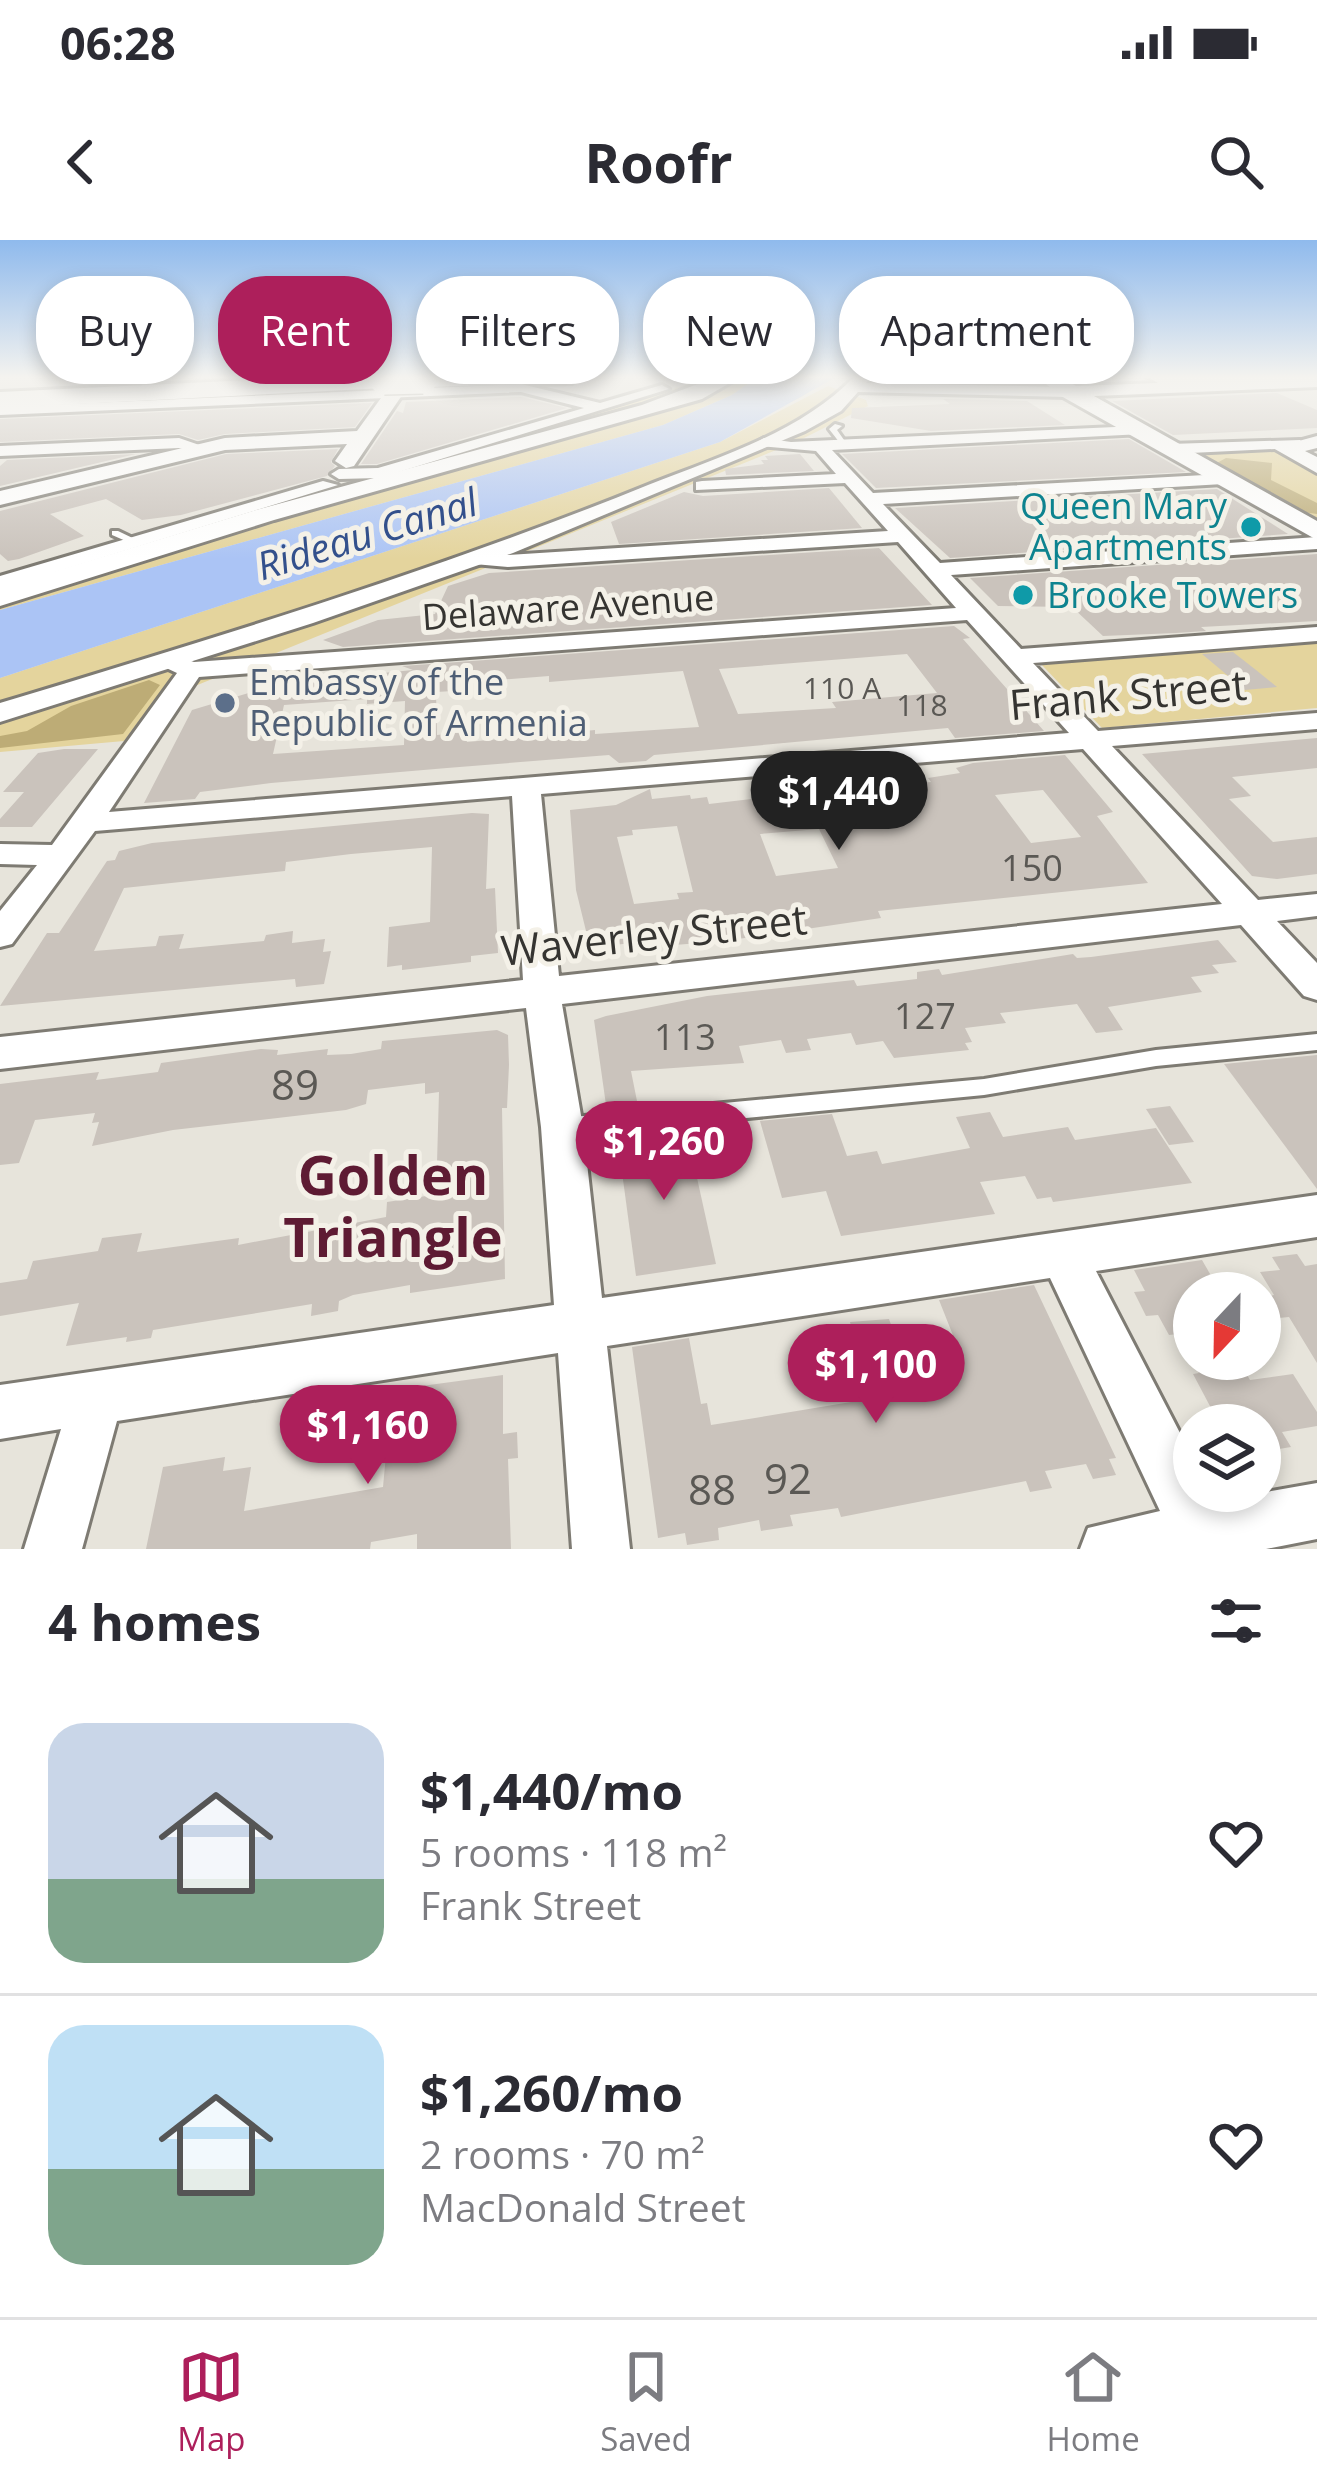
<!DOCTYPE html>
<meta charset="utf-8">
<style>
:root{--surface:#fff;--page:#f7f7f7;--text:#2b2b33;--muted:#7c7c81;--line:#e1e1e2;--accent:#ad1f5b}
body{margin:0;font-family:"Open Sans",sans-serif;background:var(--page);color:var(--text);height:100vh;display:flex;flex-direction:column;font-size:45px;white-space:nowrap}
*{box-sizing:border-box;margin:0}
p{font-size:39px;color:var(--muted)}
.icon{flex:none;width:66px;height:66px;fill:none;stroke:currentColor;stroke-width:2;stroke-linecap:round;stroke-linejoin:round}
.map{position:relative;height:1309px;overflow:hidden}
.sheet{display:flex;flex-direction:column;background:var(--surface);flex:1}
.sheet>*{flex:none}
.banner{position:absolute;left:36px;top:36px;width:1245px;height:108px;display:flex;gap:24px}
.needle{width:78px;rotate:202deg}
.tools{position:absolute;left:1173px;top:1032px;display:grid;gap:24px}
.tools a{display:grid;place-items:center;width:108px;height:108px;border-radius:50%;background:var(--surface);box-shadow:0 6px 18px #0003;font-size:60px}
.price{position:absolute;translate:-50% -102px;padding:0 27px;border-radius:42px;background:var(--accent);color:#fff;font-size:39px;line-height:78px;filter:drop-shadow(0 3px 6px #0008)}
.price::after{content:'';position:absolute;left:50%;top:72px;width:36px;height:27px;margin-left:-18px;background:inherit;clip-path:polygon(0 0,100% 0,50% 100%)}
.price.selected{background:#222;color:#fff}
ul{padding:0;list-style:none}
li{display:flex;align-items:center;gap:36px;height:300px;padding:0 48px}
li+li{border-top:3px solid var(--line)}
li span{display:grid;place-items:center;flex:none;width:336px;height:240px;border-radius:36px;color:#555}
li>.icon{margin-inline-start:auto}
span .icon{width:144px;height:144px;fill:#fffc;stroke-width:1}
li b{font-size:51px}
h2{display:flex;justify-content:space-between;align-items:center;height:144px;padding:0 48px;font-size:51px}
.tag{padding:0 42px;border-radius:48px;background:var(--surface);box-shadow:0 6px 18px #0003;font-size:42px;line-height:108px}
.tag.selected{background:var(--accent);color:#fff}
.status{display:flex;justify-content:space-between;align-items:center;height:84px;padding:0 60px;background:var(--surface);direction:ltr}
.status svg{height:33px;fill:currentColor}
header{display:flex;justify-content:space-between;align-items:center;height:156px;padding:0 48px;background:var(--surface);font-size:54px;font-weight:700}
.tabs{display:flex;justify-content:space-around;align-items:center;height:168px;border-top:3px solid var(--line);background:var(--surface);font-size:33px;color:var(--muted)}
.tabs a{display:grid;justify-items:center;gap:6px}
.tabs .selected{color:var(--accent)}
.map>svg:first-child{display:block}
.green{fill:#e4d49d}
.forest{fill:#bdac76}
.water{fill:#abc4f5}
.building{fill:#cac3bc;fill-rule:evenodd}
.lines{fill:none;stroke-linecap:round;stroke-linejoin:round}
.service-casing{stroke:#7e7b73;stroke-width:6}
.minor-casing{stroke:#7e7b73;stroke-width:6}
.tertiary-casing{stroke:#7e7b73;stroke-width:6}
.secondary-casing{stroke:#7e7b73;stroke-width:6}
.motorway-casing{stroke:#7e7b73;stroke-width:6}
.service{fill:#fff;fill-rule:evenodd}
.minor{fill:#fff;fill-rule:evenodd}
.tertiary{fill:#fff;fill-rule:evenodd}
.secondary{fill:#fff;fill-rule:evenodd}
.motorway{fill:#fff;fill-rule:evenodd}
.motorway-bridge-casing{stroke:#7e7b73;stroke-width:30;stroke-linecap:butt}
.motorway-bridge{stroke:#fff;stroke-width:27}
.culture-dot{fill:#0f9aa8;stroke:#f4f1e8;stroke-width:4.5}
.service-dot{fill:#5c6f8a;stroke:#f4f1e8;stroke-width:4.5}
.labels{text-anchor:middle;stroke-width:10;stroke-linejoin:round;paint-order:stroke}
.far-number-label{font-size:30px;fill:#5a5854}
.far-culture-label{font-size:36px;fill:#0d838f;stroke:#f4f1e8;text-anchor:end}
.far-street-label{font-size:36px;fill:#353431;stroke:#f4f1e8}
.far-service-label{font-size:36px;fill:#4e5e75;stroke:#f4f1e8;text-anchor:start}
.number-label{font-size:36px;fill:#5a5854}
.far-water-label{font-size:39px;font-style:italic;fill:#33508c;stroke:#f4f1e8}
.street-label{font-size:42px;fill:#353431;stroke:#f4f1e8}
.near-number-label{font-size:42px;fill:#5a5854}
.near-neighbourhood-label{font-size:54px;font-weight:bold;fill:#5e1b33;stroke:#f4f1e8}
</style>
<div class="status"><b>06:28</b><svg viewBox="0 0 49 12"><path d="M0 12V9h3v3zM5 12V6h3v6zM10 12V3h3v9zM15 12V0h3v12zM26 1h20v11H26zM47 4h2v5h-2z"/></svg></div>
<header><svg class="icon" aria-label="back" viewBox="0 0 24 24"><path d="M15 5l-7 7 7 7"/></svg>Roofr<svg class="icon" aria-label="search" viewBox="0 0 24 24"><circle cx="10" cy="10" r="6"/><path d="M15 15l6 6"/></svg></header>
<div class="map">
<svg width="1317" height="1309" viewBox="0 0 1317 1309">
<rect width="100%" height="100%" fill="#e7e4db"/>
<g class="green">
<polygon points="875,136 1020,136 1040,147 867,146"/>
<polygon points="756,139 732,155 663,185 0,370 0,347 702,140"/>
<polygon points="828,146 866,160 868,166 796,202 153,463 124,501 0,512 0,438 720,202"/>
<polygon points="1270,208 1317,233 1317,280 1195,212"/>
<polygon points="1317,400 1317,468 1102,488 1040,423"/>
</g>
<g class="forest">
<polygon points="1226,218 1272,223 1271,240 1317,263 1317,274 1302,272 1215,224"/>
<polygon points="149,440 160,445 123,494 0,508 0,496 27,491 71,466"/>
</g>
<polygon class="water" points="759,136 838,136 720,202 0,438 0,370 663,185 732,155"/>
<g class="building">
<polygon points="1277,153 1317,170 1317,188 1173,195 1112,161"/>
<polygon points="521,157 567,168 377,224 361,224 397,171 403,173 406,162"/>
<polygon points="943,159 1027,161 1065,185 931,191 851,178 852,168 950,164"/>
<polygon points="372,163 355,187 225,194 198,200 179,194 0,202 0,179"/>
<polygon points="1129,199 1186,232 876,248 842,214"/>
<polygon points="338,209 331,222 335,226 327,236 181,275 142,280 106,259 50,274 84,296 19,319 8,321 0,314 0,271 226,214"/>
<polygon points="136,214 0,246 0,226 7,220"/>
<polygon points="800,214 814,231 726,235 725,229 764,224 761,220 768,220 765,216"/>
<polygon points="829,248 862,288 619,304 611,282 684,252 703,256"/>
<polygon points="1217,249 1288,294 950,318 895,268"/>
<polygon points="879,308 932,365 343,407 323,400 378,380 435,374 448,346 489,333"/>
<polygon points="1317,314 1317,381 1201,387 1206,391 1176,393 1103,396 1072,367 998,366 970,338"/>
<path d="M954,386L970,398L963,399L1044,491L955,498L948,488L654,515L646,521L619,523L609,515L447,528L271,543L200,552L195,559L144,563L192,470L282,443L413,430L402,426ZM907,414L937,453L832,462L836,468L738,474L719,429ZM683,431L699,487L595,494V490L467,502L463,492L437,495L436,452L471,450V442L549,436V442ZM367,459V464L405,461L404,505L273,514L284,465Z"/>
<polygon points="1233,412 1256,430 1277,447 1245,450 1202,414"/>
<polygon points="1317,498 1317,528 1232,537 1251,556 1229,559 1273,602 1317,597 1317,634 1277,639 1252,636 1142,514"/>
<polygon points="64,509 98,509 32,587 0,587 0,579 24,552 3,552 38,513"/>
<path d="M1065,515L1113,572L1097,576L1148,643L878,671L881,678L724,701L662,706L661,700L604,706L593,704L591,691H586L576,650L570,570L616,565L650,549L652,559L690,555L691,559L707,557L709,564L828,550L826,545L858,543L862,550L931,542L928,538L960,533L956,528L973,523ZM1043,550L1081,597L1031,603L995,555ZM677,586L693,652L677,653L679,659L634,664L617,597L633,595L632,590ZM819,589L838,628L776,636L760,594Z"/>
<polygon points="472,573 489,574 486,649 495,648 498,713 471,716 471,722 402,730 402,725 387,727 389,687 430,682 432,607 351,614 286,622 285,631 124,648 94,711 156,706 159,696 184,694 179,709 264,701 266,695 293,691 292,703 325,699 323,712 331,711 324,744 296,747 295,739 0,766 47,693 59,693 107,621 115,620 119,611 152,603"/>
<polygon points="1218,700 1237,722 1212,725 1219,733 1191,737 1202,752 1108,767 1123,790 1096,793 1077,764 1000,773 1006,783 965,788 972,802 965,803 969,810 894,818 883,801 856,805 851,793 807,799 811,810 786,813 781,800 739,806 744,823 631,831 638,866 608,869 606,865 594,780 606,776 707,756 854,740 857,746 917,739 917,732 939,729 942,735 1073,714 1077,718 1091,717"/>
<polygon points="497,790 508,795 509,825 507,868 502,868 505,1039 410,1053 410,1045 353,1055 339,1061 338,1071 311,1076 312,1064 153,1090 151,1098 126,1102 127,1097 66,1106 79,1063 0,1076 0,1043 27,1039 33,1021 98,1011 102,998 142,993 137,1012 239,998 238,1005 386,977 387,962 426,956 427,924 437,923 439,852 425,854 425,843 368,850 366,864 346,870 173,890 92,906 99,882 92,883 95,873 35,880 19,923 0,925 0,844 99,832 96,840 158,832 161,823 261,809 278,810 277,815 328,809 327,815 351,814 381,809 382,801"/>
<polygon points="1317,815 1317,949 1224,824"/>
<polygon points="1170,866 1194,902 1169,905 1146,869"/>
<polygon points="990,872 1003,897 1068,887 1075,900 1156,888 1192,943 1053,962 1051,957 1037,959 1025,936 980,942 995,974 841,996 826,951 782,958 760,881 832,874 847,916 877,911 882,924 970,908 956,877"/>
<polygon points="686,888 716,1024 636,1036 617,895"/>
<polygon points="1297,1014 1305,1026 1317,1024 1317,1123 1289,1077 1279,1078 1266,1057 1274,1055 1260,1032 1280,1030 1272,1017"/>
<polygon points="1202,1020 1221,1053 1194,1053 1194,1119 1230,1119 1235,1128 1242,1126 1250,1140 1293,1134 1317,1172 1317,1186 1282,1192 1291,1207 1260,1212 1260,1185 1220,1185 1193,1134 1199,1133 1178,1094 1169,1095 1158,1075 1146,1076 1134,1052 1145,1051 1134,1030"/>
<polygon points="1034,1045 1116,1218 1109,1219 1116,1235 1093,1239 1086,1224 1045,1231 1052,1248 1030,1252 1026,1241 841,1277 838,1268 790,1275 793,1286 761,1291 759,1280 718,1288 719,1300 687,1305 685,1293 658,1298 632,1107 689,1098 701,1164 707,1163 711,1185 755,1178 869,1159 850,1082 889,1079 903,1119 958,1108 939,1060"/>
<polygon points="503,1135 503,1194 517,1192 518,1218 508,1219 511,1309 417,1309 417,1294 371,1302 370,1309 146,1309 163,1227 225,1217 223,1231 251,1227 244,1271 383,1247 392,1150"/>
</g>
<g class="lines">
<g class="service-casing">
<g id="service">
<polygon points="835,184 842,186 837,190 849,207 843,207 829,189"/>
<polygon points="112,291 118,291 143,303 135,305 112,295"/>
<polygon points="1317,794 1317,810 1156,826 984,855 562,896 555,893 551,887 555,881 562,878 984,839 1156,810"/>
</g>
</g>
<g class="minor-casing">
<g id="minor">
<polygon points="521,144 600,163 662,145 669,149 379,238 339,239 331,234 339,229 378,228 584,168 521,152 0,175 0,167"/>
<path d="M1137,186L1145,191L1142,194L832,210L873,253L1223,234L1231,239L1223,244L883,264L940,323L1317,297V309L951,335L1021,409L1317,387V401L1033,423L1098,491L1317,473V489L1112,506L1258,660L1317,654V676L1277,681L1317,723V760L1304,756L1241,685L562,764L583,887L602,1058L1317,955V997L1096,1031L1194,1220V1251H1210L1215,1261L1317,1243V1299L1266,1309H1080L1088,1288L1160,1271L1050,1038L607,1106L630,1309H572L558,1113L117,1181L82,1309H24L61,1189L0,1199V1145L554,1065L541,887L526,768L0,829V797L523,740L512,556L95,591L12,704L0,707V671L37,625L0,624V604L52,605L177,433L162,426V416L170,414L194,422L956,368L898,302L508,327L474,324L464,318L474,312L508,315L888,291L845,243L696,250V242L702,241L836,234L816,211L759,206L756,203L764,198L791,202ZM967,380L1069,493L109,572L199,437ZM1083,509L1222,664L559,736L541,554Z"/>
<polygon points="179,198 211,209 203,214 179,208 0,216 0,206"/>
<polygon points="1300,200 1303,203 1295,208 1170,214 1162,209 1170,204"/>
<polygon points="323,241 338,245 0,349 0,336"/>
</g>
</g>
<g class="tertiary-casing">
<path id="tertiary" d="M855,136H872L866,143L1068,147L1076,152L1068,157L858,152L841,171L805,191L513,313L313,383L0,482V463C218,397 436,331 648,245C719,217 802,192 855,136Z"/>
</g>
<g class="secondary-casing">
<g id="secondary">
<polygon points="397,136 415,136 354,226 346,228 335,221 347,204 225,210 0,265 0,251 225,198 357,191"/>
<polygon points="719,136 742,136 702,159 274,280 0,366 0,348 256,270 642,165"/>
<polygon points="1036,136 1058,136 1076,146 1317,137 1317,147 1094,156 1317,281 1317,300 1061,156"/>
<polygon points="1317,196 1317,208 1305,211 1317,217 1317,233 1273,208"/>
</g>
</g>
<g class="motorway-casing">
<g id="motorway">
<polygon points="337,136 393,136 396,141 384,148 0,168 0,152"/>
<polygon points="414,136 584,136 572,143 423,147 415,145"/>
<polygon points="1146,136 1317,136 1317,145 1158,143"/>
</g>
</g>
<use href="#service" class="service"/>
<use href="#minor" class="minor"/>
<use href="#tertiary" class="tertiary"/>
<use href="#secondary" class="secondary"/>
<use href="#motorway" class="motorway"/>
<g class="motorway-bridge-casing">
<polyline id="motorway-bridge" points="384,141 423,140"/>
</g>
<use href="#motorway-bridge" class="motorway-bridge"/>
</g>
<linearGradient id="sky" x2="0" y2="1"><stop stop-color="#8fbaed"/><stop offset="0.43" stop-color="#f4f3ef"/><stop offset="1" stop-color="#f4f3ef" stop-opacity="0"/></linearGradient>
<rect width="1317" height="319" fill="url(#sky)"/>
<g class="culture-dot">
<circle cx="1251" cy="287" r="12"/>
<circle cx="1023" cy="355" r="12"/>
</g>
<circle class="service-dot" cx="225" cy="463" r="12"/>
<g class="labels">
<g class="far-number-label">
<text x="842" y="459">110 A</text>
<text x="922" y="476">118</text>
</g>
<g class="far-culture-label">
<text x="1227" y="279">Queen Mary<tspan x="1227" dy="41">Apartments</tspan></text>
<text x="1047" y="368" text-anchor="start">Brooke Towers</text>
</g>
<g class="far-street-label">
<text transform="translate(568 367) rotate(-4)" y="13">Delaware Avenue</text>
</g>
<g class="far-service-label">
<text x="249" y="455">Embassy of the<tspan x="249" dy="41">Republic of Armenia</tspan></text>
</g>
<g class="number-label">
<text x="1032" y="641">150</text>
<text x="925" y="789">127</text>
<text x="685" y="810">113</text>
</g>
<g class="far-water-label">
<text transform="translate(367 294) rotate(-17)" y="14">Rideau Canal</text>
</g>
<g class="street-label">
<text transform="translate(1128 455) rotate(-5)" y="15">Frank Street</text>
<text transform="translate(654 695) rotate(-6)" y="15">Waverley Street</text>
</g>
<g class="near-number-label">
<text x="295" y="860">89</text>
<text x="788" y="1254">92</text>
<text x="712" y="1265">88</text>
</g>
<g class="near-neighbourhood-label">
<text x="393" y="955">Golden<tspan x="393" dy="62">Triangle</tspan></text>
</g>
</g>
</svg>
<div class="tools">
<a><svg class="needle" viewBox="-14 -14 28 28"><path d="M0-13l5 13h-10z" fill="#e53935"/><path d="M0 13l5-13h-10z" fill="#7c7c81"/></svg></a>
<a><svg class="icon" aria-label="layers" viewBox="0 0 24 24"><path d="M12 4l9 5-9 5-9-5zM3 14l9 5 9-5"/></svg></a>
</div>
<b class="price selected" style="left:839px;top:613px">$1,440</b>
<b class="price" style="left:664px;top:963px">$1,260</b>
<b class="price" style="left:876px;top:1186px">$1,100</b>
<b class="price" style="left:368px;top:1247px">$1,160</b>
<div class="banner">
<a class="tag">Buy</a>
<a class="tag selected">Rent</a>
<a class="tag">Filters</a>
<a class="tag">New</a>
<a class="tag">Apartment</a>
</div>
</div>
<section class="sheet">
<h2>4 homes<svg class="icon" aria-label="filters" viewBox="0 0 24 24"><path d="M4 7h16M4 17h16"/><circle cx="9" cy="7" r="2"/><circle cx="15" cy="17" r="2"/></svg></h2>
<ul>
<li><span style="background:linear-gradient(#c9d6e8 65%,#7fa58c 0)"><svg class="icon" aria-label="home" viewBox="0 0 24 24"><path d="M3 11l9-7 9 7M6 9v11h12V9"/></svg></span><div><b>$1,440/mo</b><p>5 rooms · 118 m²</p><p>Frank Street</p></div><svg class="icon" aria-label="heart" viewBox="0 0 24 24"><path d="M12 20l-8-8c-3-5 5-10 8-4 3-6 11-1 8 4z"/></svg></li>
<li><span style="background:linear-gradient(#bfe0f5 60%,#7fa58c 0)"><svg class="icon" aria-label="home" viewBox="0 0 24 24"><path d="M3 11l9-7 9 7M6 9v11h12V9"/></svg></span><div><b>$1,260/mo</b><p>2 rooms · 70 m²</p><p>MacDonald Street</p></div><svg class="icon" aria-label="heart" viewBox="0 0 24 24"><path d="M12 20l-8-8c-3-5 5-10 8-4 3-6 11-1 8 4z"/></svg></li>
</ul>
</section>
<nav class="tabs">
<a class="selected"><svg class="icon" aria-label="map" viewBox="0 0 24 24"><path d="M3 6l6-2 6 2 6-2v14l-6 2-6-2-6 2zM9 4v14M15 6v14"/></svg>Map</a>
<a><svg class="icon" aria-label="saved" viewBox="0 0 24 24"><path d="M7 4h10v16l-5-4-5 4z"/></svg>Saved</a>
<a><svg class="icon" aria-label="home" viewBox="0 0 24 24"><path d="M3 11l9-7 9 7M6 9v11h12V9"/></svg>Home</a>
</nav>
